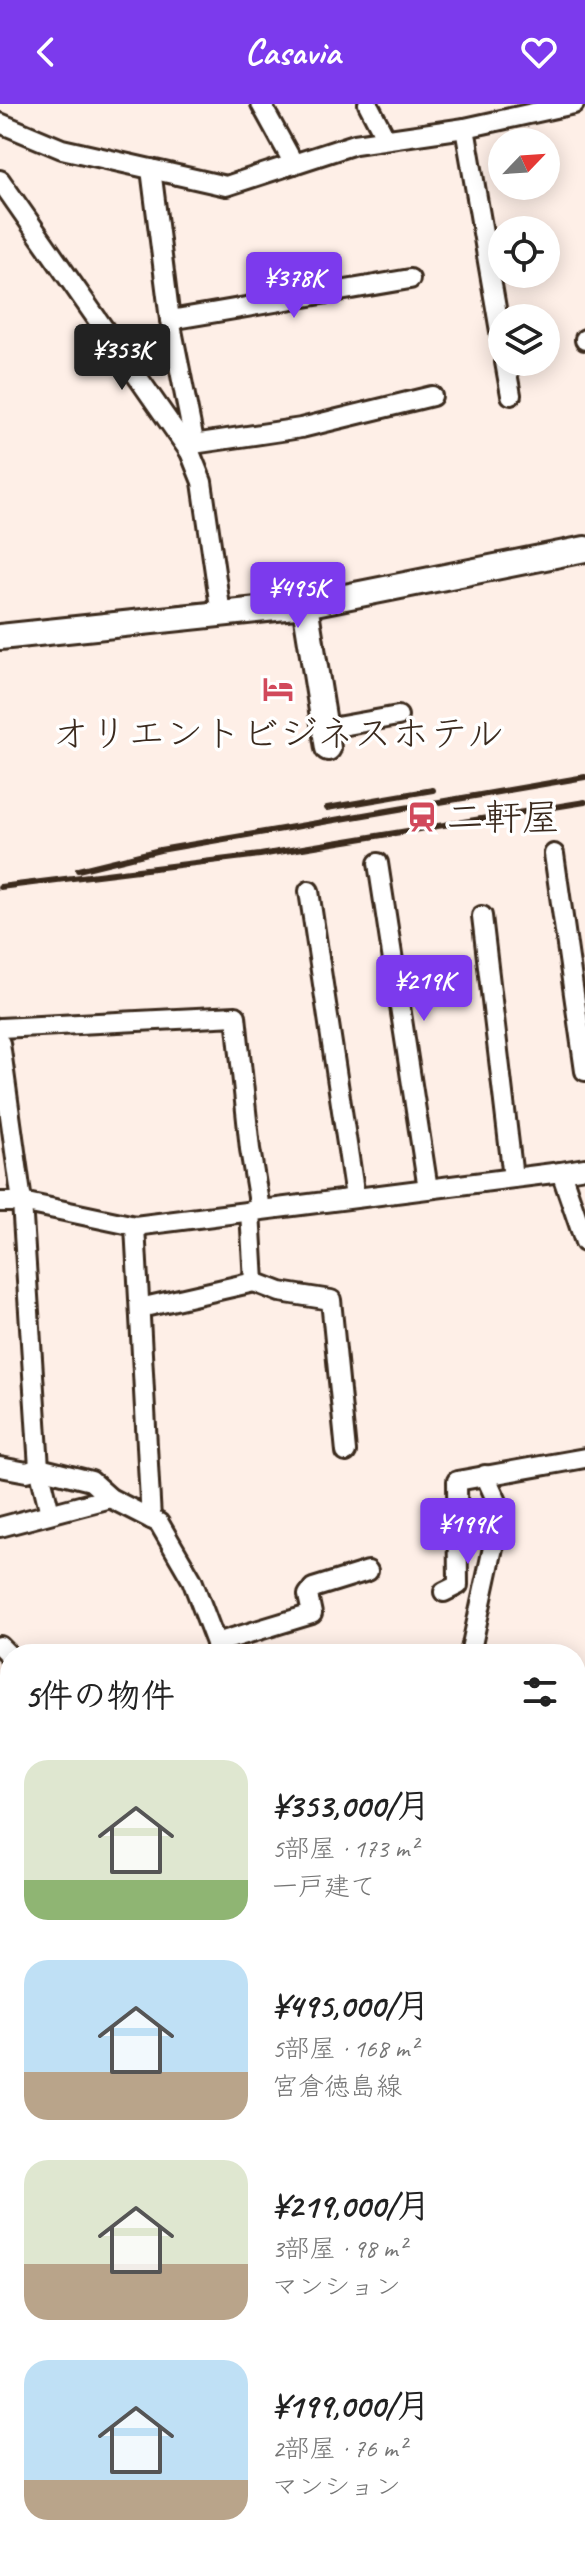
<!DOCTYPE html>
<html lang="ja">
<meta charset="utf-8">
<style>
:root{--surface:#fff;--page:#f2f2f2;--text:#222;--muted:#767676;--accent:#7c3aed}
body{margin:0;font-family:Caveat,"Klee One",sans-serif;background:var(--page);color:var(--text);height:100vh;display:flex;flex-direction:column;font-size:30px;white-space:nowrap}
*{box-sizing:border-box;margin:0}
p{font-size:26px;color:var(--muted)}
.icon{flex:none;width:44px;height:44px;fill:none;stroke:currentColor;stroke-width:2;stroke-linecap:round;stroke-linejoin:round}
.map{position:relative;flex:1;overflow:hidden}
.panel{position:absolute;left:0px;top:1540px;width:586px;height:914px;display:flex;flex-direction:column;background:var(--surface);border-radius:32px 32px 0 0;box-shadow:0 4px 20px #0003}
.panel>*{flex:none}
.needle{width:52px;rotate:65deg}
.buttons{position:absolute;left:488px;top:24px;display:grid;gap:16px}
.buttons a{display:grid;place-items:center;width:72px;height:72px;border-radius:50%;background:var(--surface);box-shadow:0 4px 20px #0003;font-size:40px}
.price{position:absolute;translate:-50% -68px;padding:0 18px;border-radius:8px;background:var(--accent);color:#fff;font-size:26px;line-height:52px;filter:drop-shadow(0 2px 4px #0008)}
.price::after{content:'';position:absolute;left:50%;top:48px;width:24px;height:18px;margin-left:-12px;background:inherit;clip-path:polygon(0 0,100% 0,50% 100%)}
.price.active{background:#222;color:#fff}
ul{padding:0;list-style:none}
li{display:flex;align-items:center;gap:24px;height:200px;padding:0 24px}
li span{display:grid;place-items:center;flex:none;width:224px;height:160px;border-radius:24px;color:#555}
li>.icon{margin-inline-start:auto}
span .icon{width:96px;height:96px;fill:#fffc;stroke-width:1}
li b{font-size:34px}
h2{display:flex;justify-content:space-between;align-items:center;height:96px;padding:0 24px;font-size:34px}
header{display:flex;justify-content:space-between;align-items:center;height:104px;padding:0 24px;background:var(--accent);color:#fff;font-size:36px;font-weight:800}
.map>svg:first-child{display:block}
.green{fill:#d5e194;stroke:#888659;stroke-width:2}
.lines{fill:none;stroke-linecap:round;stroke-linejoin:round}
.street-casing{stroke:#3b2a1e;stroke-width:24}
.secondary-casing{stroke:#3b2a1e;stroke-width:30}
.street{stroke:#fff;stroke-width:18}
.secondary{stroke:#fff;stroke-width:24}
.rail{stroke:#3b2a1e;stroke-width:6}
.labels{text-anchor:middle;stroke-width:7;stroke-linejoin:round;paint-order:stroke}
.poi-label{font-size:38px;fill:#3b2a1e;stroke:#fff}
</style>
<header><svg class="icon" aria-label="back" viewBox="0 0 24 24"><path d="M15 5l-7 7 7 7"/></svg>Casavia<svg class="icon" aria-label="heart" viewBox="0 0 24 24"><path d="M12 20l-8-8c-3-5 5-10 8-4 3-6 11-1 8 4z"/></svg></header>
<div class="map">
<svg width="585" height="2453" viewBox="0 0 585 2453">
<rect width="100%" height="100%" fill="#feefe7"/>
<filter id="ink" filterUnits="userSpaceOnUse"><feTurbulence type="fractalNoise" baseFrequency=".0125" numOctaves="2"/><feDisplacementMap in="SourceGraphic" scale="16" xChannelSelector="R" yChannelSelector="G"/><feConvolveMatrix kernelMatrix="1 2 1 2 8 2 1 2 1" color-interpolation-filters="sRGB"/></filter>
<g filter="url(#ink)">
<polygon class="green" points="10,2393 10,2444 146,2444 147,2453 0,2453 0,2395"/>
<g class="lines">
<g class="street-casing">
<g id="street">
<polyline points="261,0 294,60"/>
<polyline points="368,0 386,35"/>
<polyline points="0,19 62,45 226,82 355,40 465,24 574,0"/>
<polyline points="465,24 502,239"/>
<polyline points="151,65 170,216 193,332 190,348"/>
<polyline points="0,76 190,348 202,378 221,510"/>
<polyline points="170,216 410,175"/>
<polyline points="585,235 585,236"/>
<polyline points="505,258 511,291"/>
<polyline points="193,340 301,324 432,292"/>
<polyline points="325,625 398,612"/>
<polyline points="554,750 585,967"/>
<polyline points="378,759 428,1085"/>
<polyline points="309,787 355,1093"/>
<polyline points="482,812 513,1074"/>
<polyline points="0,924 236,912 250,1045 260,1105"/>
<polyline points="0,939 22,1098 39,1364 50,1409"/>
<polyline points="561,1068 585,1064"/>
<polyline points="0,1098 22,1098 135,1122 561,1068 585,1138"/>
<polyline points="250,1107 254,1178 280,1188 331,1196 346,1348"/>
<polyline points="135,1122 151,1415"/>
<polyline points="140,1204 254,1178"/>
<polyline points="0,1363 27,1368 39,1364 91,1377 110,1394 159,1419 192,1476 216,1539 217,1550"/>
<polyline points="0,1423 110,1394"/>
<polyline points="444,1488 458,1481 457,1377 585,1354"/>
<polyline points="216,1539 312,1510 308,1491 313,1484 368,1467"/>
<polyline points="0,1542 10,1552"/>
<polyline points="470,1550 497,1425 498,1400 485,1371"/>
<polyline points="576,1642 585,1642"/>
<polyline points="0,1749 10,1749"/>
<polyline points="576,1801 585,1823"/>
<polyline points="576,1847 585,1843"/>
<polyline points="0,1937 10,1923"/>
<polyline points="0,1959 10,1982"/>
<polyline points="576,1964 578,1964"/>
<polyline points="0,2006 10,1996"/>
<polyline points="576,2121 585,2120"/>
<polyline points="0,2294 10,2293"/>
<polyline points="576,2419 585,2418"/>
<polyline points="558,2444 559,2453"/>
<polyline points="353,2453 413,2444"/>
</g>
</g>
<g class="secondary-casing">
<g id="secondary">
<polyline points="305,501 328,644"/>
<polyline points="0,533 305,501 585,445"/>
<polyline points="576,2263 585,2262"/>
<polyline points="244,2444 246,2453"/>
</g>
</g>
<use href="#street" class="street"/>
<use href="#secondary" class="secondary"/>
<g class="rail">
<polyline points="327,704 433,686"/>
<polyline points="78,766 160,746 585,673"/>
<polyline points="0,783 260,751 585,698"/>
</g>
</g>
</g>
<defs>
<g id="hotel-bare" transform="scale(2.4)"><path d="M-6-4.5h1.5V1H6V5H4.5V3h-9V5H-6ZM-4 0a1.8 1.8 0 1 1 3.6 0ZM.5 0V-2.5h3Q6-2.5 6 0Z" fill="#d1495b" stroke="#fff" stroke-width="2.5" paint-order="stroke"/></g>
<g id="station-bare" transform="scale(2.4)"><path d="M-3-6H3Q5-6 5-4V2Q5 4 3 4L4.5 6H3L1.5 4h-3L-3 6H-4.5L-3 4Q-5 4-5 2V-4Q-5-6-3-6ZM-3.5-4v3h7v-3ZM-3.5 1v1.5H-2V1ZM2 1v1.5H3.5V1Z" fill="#d1495b" stroke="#fff" stroke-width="2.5" paint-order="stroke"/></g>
</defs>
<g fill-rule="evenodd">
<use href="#hotel-bare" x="278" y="585"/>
<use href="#station-bare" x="422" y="713"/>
</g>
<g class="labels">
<g class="poi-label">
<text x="278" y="642">オリエントビジネスホテル</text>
<text x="446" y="726" text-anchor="start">二軒屋</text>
</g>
</g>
</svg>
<div class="buttons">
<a><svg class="needle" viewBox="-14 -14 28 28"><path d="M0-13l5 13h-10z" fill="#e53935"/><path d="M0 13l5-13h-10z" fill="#767676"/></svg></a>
<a><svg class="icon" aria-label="locate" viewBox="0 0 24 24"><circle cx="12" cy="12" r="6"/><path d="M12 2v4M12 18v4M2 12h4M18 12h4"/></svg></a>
<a><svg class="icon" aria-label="layers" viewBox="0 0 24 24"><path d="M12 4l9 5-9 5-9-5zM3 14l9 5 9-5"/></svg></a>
</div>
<b class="price" style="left:294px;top:216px">¥378K</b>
<b class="price active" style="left:122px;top:288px">¥353K</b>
<b class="price" style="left:298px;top:526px">¥495K</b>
<b class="price" style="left:424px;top:919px">¥219K</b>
<b class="price" style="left:468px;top:1462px">¥199K</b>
<section class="panel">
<h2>5件の物件<svg class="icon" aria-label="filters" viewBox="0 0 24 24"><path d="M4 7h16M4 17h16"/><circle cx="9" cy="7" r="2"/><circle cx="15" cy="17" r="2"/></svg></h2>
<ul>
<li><span style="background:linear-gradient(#dfe7d0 75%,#8fb573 0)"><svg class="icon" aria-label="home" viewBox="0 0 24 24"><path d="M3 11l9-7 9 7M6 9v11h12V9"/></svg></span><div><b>¥353,000/月</b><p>5部屋 · 173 m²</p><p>一戸建て</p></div></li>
<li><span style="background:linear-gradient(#bfe0f5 70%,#b9a48a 0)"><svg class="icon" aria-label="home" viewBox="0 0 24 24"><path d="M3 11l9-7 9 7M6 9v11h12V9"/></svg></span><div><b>¥495,000/月</b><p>5部屋 · 168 m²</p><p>宮倉徳島線</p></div></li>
<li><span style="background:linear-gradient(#dfe7d0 65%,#b9a48a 0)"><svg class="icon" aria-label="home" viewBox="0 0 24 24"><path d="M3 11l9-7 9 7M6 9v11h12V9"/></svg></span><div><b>¥219,000/月</b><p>3部屋 · 98 m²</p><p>マンション</p></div></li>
<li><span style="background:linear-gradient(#bfe0f5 75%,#b9a48a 0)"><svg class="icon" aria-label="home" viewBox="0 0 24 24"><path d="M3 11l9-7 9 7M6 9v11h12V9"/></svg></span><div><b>¥199,000/月</b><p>2部屋 · 76 m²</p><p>マンション</p></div></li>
</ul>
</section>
</div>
